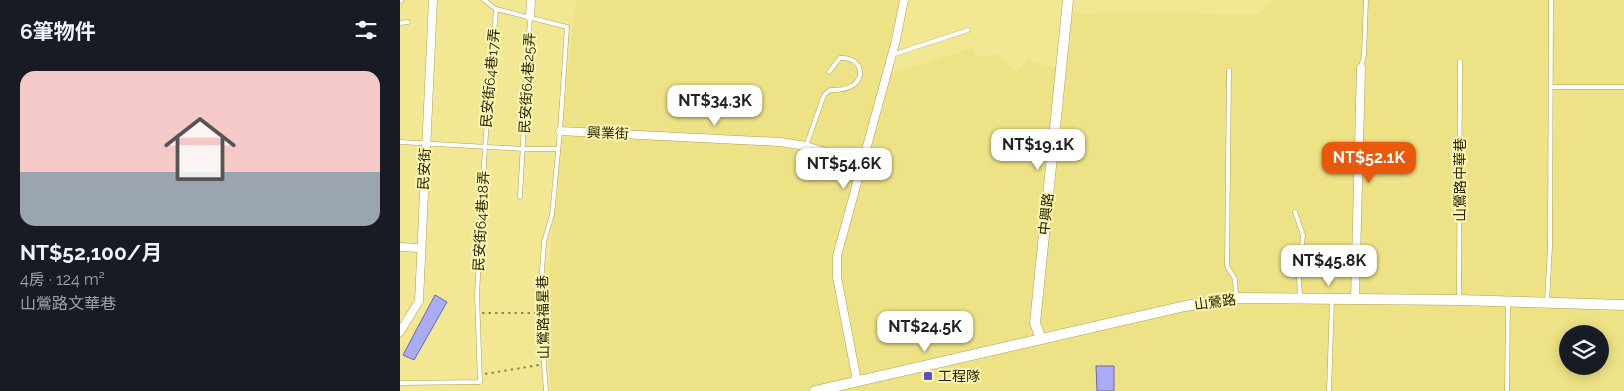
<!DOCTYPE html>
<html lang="zh-TW">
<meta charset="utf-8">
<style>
:root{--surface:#171b24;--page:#242831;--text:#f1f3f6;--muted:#9ea1a6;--accent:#ea580c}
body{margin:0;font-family:Raleway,"Noto Sans TC",sans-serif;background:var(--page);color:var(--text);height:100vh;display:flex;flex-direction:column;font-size:19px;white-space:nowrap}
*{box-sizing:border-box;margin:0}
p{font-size:16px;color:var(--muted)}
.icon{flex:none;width:28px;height:28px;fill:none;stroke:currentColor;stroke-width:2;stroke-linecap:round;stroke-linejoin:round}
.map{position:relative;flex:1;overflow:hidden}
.details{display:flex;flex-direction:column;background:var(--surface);width:400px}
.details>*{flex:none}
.controls{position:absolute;left:1159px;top:325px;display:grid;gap:10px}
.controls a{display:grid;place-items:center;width:50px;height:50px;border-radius:50%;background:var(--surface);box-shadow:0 2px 12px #0003;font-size:25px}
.price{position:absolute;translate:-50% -42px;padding:0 11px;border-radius:10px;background:#fff;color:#222;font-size:16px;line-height:32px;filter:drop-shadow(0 1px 2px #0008)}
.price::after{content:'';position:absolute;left:50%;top:30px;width:15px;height:11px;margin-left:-8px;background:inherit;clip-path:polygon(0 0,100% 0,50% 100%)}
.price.active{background:var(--accent);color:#fff}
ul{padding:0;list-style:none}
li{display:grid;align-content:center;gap:10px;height:265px;padding:0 20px}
li span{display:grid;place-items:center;height:155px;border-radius:15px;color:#555}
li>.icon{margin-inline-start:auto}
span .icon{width:90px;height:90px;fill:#fffc;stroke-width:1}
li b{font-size:21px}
h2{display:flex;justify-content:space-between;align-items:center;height:60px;padding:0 20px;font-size:21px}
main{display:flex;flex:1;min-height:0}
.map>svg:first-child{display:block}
.built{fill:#ede285;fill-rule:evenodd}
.building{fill:#a9abf5;stroke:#6868ac}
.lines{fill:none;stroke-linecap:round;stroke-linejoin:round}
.lane-casing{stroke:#aca250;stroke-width:5}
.street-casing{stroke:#aca250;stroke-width:9}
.secondary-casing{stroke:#aca250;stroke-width:11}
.path{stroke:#90894d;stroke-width:2;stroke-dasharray:2.5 4;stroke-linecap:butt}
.lane{stroke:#fff;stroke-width:4}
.street{stroke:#fff;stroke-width:8}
.secondary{stroke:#fff;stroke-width:10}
.poi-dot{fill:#5b4fc7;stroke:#fdf5b3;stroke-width:2}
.labels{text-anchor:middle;stroke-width:4;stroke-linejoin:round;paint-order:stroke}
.street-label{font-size:14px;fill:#272300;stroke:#fdf5b3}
.poi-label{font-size:14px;fill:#272300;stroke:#fdf5b3;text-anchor:start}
</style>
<main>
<section class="details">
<h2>6筆物件<svg class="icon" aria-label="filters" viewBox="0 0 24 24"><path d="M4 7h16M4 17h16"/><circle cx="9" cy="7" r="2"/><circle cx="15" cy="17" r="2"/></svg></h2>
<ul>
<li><span style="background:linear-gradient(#f6c9c9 65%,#9aa5b1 0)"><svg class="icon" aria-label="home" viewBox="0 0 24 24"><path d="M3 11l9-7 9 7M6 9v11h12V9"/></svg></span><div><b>NT$52,100/月</b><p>4房 · 124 m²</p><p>山鶯路文華巷</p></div></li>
</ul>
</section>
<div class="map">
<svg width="1224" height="391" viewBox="0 0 1224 391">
<rect width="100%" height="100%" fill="#f2e894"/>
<path class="built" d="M176,0H500L482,77L572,48L578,57L596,54L617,72L628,60L667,72L670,13L859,14L873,0H1224V391H151L145,315L160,141ZM1168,334H1200V366H1168Z"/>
<g class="building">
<polygon points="35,295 47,302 14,360 3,355"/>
<polygon points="696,366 714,366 714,391 697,391"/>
</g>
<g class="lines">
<g class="lane-casing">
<g id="lane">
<polyline points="84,0 96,9 167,27 160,131 152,215 144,242 141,285 140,313 146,391"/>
<polyline points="1,1 1,0"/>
<polyline points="0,23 8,22"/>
<polyline points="492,55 568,30"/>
<polyline points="961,67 964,55 966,0"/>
<polyline points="829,70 827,266 835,279 836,296"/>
<polyline points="1152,87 1224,87"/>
<polyline points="0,142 124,149 157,149"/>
<path d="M406,146L424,95L430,90C470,92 467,56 440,58L429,72"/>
<polyline points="120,197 130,17"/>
<polyline points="895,212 903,235 899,278 900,297"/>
<polyline points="1059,298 1060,61"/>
<polyline points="1147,302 1150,247 1151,0"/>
<polyline points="0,383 80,382 77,295 85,147 96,9"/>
<polyline points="929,391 932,299"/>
<polyline points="1107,391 1108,303"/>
</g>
</g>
<g class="street-casing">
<g id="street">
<polyline points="130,17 131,0"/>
<polyline points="160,131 380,142 406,146 463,164"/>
<polyline points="0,247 20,248"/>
<polyline points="955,299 961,68"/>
<polyline points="0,332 19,301 33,0"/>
<polyline points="457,381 437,277 437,256 496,40 504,0"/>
</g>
</g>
<g class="secondary-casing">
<g id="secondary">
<polyline points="641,339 635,323 668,0"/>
<polyline points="415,391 785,306 836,298 1059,300 1224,305"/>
</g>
</g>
<g class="path">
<polyline points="82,313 135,313"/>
<polyline points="85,374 139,365"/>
</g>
<use href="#lane" class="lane"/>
<use href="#street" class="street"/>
<use href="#secondary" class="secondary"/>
</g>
<rect class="poi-dot" x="523" y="371" width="10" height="10" rx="2.5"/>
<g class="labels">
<g class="street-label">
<text transform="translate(90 78) rotate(-85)" y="5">民安街64巷17弄</text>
<text transform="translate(127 83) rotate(-87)" y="5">民安街64巷25弄</text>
<text transform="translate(208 133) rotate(2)" y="5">興業街</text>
<text transform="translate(24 169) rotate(-87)" y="5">民安街</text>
<text transform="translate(1060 180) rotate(-90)" y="5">山鶯路中華巷</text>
<text transform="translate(646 214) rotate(-84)" y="5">中興路</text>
<text transform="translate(81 221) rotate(-87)" y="5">民安街64巷18弄</text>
<text transform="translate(815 302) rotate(-8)" y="5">山鶯路</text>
<text transform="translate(143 317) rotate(-91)" y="5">山鶯路福星巷</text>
</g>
<g class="poi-label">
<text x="538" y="381">工程隊</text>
</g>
</g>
</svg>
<div class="controls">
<a><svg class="icon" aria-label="layers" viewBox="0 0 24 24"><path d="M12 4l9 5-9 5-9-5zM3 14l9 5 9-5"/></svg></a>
</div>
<b class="price" style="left:315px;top:127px">NT$34.3K</b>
<b class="price" style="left:638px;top:171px">NT$19.1K</b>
<b class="price active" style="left:969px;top:184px">NT$52.1K</b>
<b class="price" style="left:444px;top:190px">NT$54.6K</b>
<b class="price" style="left:929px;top:287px">NT$45.8K</b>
<b class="price" style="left:525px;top:353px">NT$24.5K</b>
</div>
</main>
